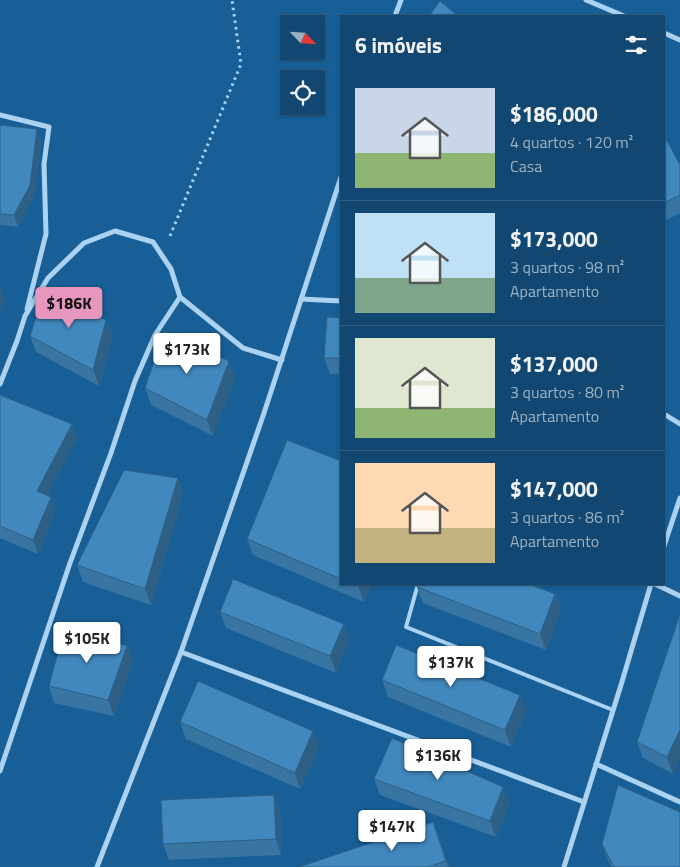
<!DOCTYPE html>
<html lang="pt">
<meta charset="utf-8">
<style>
:root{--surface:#124771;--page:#1b4e76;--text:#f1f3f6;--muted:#9cb2c3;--line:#315f84;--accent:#e797bd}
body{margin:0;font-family:"Titillium Web",sans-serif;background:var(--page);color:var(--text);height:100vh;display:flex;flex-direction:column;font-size:19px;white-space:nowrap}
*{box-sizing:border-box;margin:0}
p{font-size:16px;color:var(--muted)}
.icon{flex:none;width:28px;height:28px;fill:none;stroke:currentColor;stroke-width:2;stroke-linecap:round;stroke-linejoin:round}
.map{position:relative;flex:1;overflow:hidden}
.drawer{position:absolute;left:340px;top:15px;width:325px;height:570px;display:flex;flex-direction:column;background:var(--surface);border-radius:0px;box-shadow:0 1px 4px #0004,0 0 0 1px var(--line)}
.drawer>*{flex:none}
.needle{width:32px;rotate:115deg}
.buttons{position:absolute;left:280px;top:15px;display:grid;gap:10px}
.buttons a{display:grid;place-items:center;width:45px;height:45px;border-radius:0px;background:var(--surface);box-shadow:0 1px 4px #0004,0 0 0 1px var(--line);font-size:25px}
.price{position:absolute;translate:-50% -42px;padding:0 11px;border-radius:5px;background:#fff;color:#222;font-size:16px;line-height:32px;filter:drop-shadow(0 1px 2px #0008)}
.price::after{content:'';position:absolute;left:50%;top:30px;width:15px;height:11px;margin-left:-8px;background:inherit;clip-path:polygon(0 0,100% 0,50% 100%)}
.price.on{background:var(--accent);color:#111}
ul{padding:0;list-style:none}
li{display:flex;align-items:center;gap:15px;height:125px;padding:0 15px}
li+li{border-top:1px solid var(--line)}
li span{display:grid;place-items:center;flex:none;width:140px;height:100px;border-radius:0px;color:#555}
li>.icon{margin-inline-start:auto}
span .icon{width:60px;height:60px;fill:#fffc;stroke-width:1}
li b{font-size:21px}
h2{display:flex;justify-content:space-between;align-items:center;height:60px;padding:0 15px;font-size:21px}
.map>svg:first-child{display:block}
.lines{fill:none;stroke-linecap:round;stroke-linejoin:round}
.path{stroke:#abd3f1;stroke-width:3;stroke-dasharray:2.5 4;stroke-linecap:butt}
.lane{stroke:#abd3f1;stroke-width:4}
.street{stroke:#abd3f1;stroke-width:5}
.wall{fill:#3875a3}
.shaded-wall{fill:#2e5f85}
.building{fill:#4188be;stroke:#2e5f85}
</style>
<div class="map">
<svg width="680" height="867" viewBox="0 0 680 867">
<rect width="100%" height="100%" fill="#185f97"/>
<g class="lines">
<polyline class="path" points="170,236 241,64 232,0"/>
<polyline class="lane" points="418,584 406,627 613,710"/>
<g class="street">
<polyline points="586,0 624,16"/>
<polyline points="395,16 401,0"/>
<polyline points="664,33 680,40"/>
<polyline points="0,115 49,127 44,164 46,234 27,309"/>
<polyline points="301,299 341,301"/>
<polyline points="0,384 17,341 25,316 48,278 84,243 115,231 153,242 171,269 180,297 243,348 282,360"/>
<polyline points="664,414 680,424"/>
<polyline points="664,546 680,498"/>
<polyline points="655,584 680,596"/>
<polyline points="181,652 584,802"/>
<polyline points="596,764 680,802"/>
<polyline points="0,771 70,563 111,453 135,381 155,335 180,297"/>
<polyline points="97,867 181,652 264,413 341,177"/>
<polyline points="564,867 621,685 651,584"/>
</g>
</g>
<g class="wall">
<polygon points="0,125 37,129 41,141 34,196 18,227 0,225"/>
<polygon points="664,135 680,165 680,213 665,221 664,219"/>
<polygon points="341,318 341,374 330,374 324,358"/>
<polygon points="106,320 112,336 99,386 36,352 30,336"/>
<polygon points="235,377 213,436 151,405 145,388"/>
<polygon points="0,395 72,424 77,438 47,495 56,511 38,554 0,538"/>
<polygon points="341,461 341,584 372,584 364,602 253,555 247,539"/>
<polygon points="178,478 183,494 151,605 83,582 77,565"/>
<polygon points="417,587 555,594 561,610 546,650 423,603"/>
<polygon points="220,612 344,624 349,640 336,673 226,628"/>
<polygon points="680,614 680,759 673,774 643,758 637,742"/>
<polygon points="127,646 133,662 114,716 54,703 49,686"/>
<polygon points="382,680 526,711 511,747 388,697"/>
<polygon points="180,722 313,731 319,747 300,789 186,739"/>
<polygon points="374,779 503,787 509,803 496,837 380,795"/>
<polygon points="274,795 280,811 281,855 169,860 163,844"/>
<polygon points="433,822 449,867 299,867"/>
<polygon points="602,844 680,867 611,867"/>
</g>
<g class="shaded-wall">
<polygon points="37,129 41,141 34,196 18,227 14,215"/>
<polygon points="1,288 5,299 0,311 0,290"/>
<polygon points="106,320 112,336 99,386 93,370"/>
<polygon points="229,361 235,377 213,436 207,420"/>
<polygon points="72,424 77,438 42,505 37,491"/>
<polygon points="178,478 183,494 151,605 145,589"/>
<polygon points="51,497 56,511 38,554 33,540"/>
<polygon points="359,584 372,584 364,602 358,586"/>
<polygon points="555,594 561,610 546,650 540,634"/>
<polygon points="344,624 349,640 336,673 330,656"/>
<polygon points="127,646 133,662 114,716 108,700"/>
<polygon points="520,695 526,711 511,747 505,730"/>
<polygon points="680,730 680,759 673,774 667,757"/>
<polygon points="313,731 319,747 300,789 295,773"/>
<polygon points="503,787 509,803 496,837 490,821"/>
<polygon points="274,795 280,811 281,855 276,839"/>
<polygon points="433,822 441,842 449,867 448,867"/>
</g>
<g class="building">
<polygon points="440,1 458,16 429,16"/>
<polygon points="0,125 37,129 30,185 14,215 0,214"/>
<polygon points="664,135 680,165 680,195 664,203"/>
<polygon points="45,289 106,320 93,370 30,336"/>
<polygon points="327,317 341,318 341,358 324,358"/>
<polygon points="164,331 229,361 207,420 145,388"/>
<polygon points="0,395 72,424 37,491 51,497 33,540 0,526"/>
<polygon points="287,440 341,461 341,579 247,539"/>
<polygon points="124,470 178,478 145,589 77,565"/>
<polygon points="233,579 344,624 330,656 220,612"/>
<polygon points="353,584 359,584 358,586"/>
<polygon points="418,584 529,584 555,594 540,634 417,587"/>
<polygon points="680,614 680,730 667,757 637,742"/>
<polygon points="65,626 127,646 108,700 49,686"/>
<polygon points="396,645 520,695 505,730 382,680"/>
<polygon points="198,681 313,731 295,773 180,722"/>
<polygon points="392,738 503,787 490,821 374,779"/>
<polygon points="618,785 680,812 680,867 614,867 602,844"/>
<polygon points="274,795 276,839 163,844 161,800"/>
<polygon points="433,822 446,861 428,867 299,867"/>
</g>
</svg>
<div class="buttons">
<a><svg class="needle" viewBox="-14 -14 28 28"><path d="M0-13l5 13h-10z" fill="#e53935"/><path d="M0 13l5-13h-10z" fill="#9cb2c3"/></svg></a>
<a><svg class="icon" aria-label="locate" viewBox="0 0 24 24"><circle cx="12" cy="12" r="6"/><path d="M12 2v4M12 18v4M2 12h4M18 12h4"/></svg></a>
</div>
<b class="price on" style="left:69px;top:329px">$186K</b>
<b class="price" style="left:187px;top:375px">$173K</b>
<b class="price" style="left:87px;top:664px">$105K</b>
<b class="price" style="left:451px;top:688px">$137K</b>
<b class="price" style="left:438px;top:781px">$136K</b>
<b class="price" style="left:392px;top:852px">$147K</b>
<section class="drawer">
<h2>6 imóveis<svg class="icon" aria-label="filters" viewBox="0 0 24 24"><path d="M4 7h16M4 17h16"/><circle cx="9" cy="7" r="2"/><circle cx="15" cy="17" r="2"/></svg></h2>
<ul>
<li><span style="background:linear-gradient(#c9d6e8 65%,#8fb573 0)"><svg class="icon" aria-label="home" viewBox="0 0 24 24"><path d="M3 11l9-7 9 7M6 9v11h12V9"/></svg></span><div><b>$186,000</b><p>4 quartos · 120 m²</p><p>Casa</p></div></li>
<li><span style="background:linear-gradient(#bfe0f5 65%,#7fa58c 0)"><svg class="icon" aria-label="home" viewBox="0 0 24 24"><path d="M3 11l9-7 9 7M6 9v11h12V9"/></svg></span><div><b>$173,000</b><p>3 quartos · 98 m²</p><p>Apartamento</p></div></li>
<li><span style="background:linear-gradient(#dfe7d0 70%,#8fb573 0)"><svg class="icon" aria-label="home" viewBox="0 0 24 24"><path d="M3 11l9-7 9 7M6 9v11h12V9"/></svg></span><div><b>$137,000</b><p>3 quartos · 80 m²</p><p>Apartamento</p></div></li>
<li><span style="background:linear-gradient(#ffd9b3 65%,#c2b280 0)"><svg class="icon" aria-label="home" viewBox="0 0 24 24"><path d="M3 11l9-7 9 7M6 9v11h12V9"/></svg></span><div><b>$147,000</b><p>3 quartos · 86 m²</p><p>Apartamento</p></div></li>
</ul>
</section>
</div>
